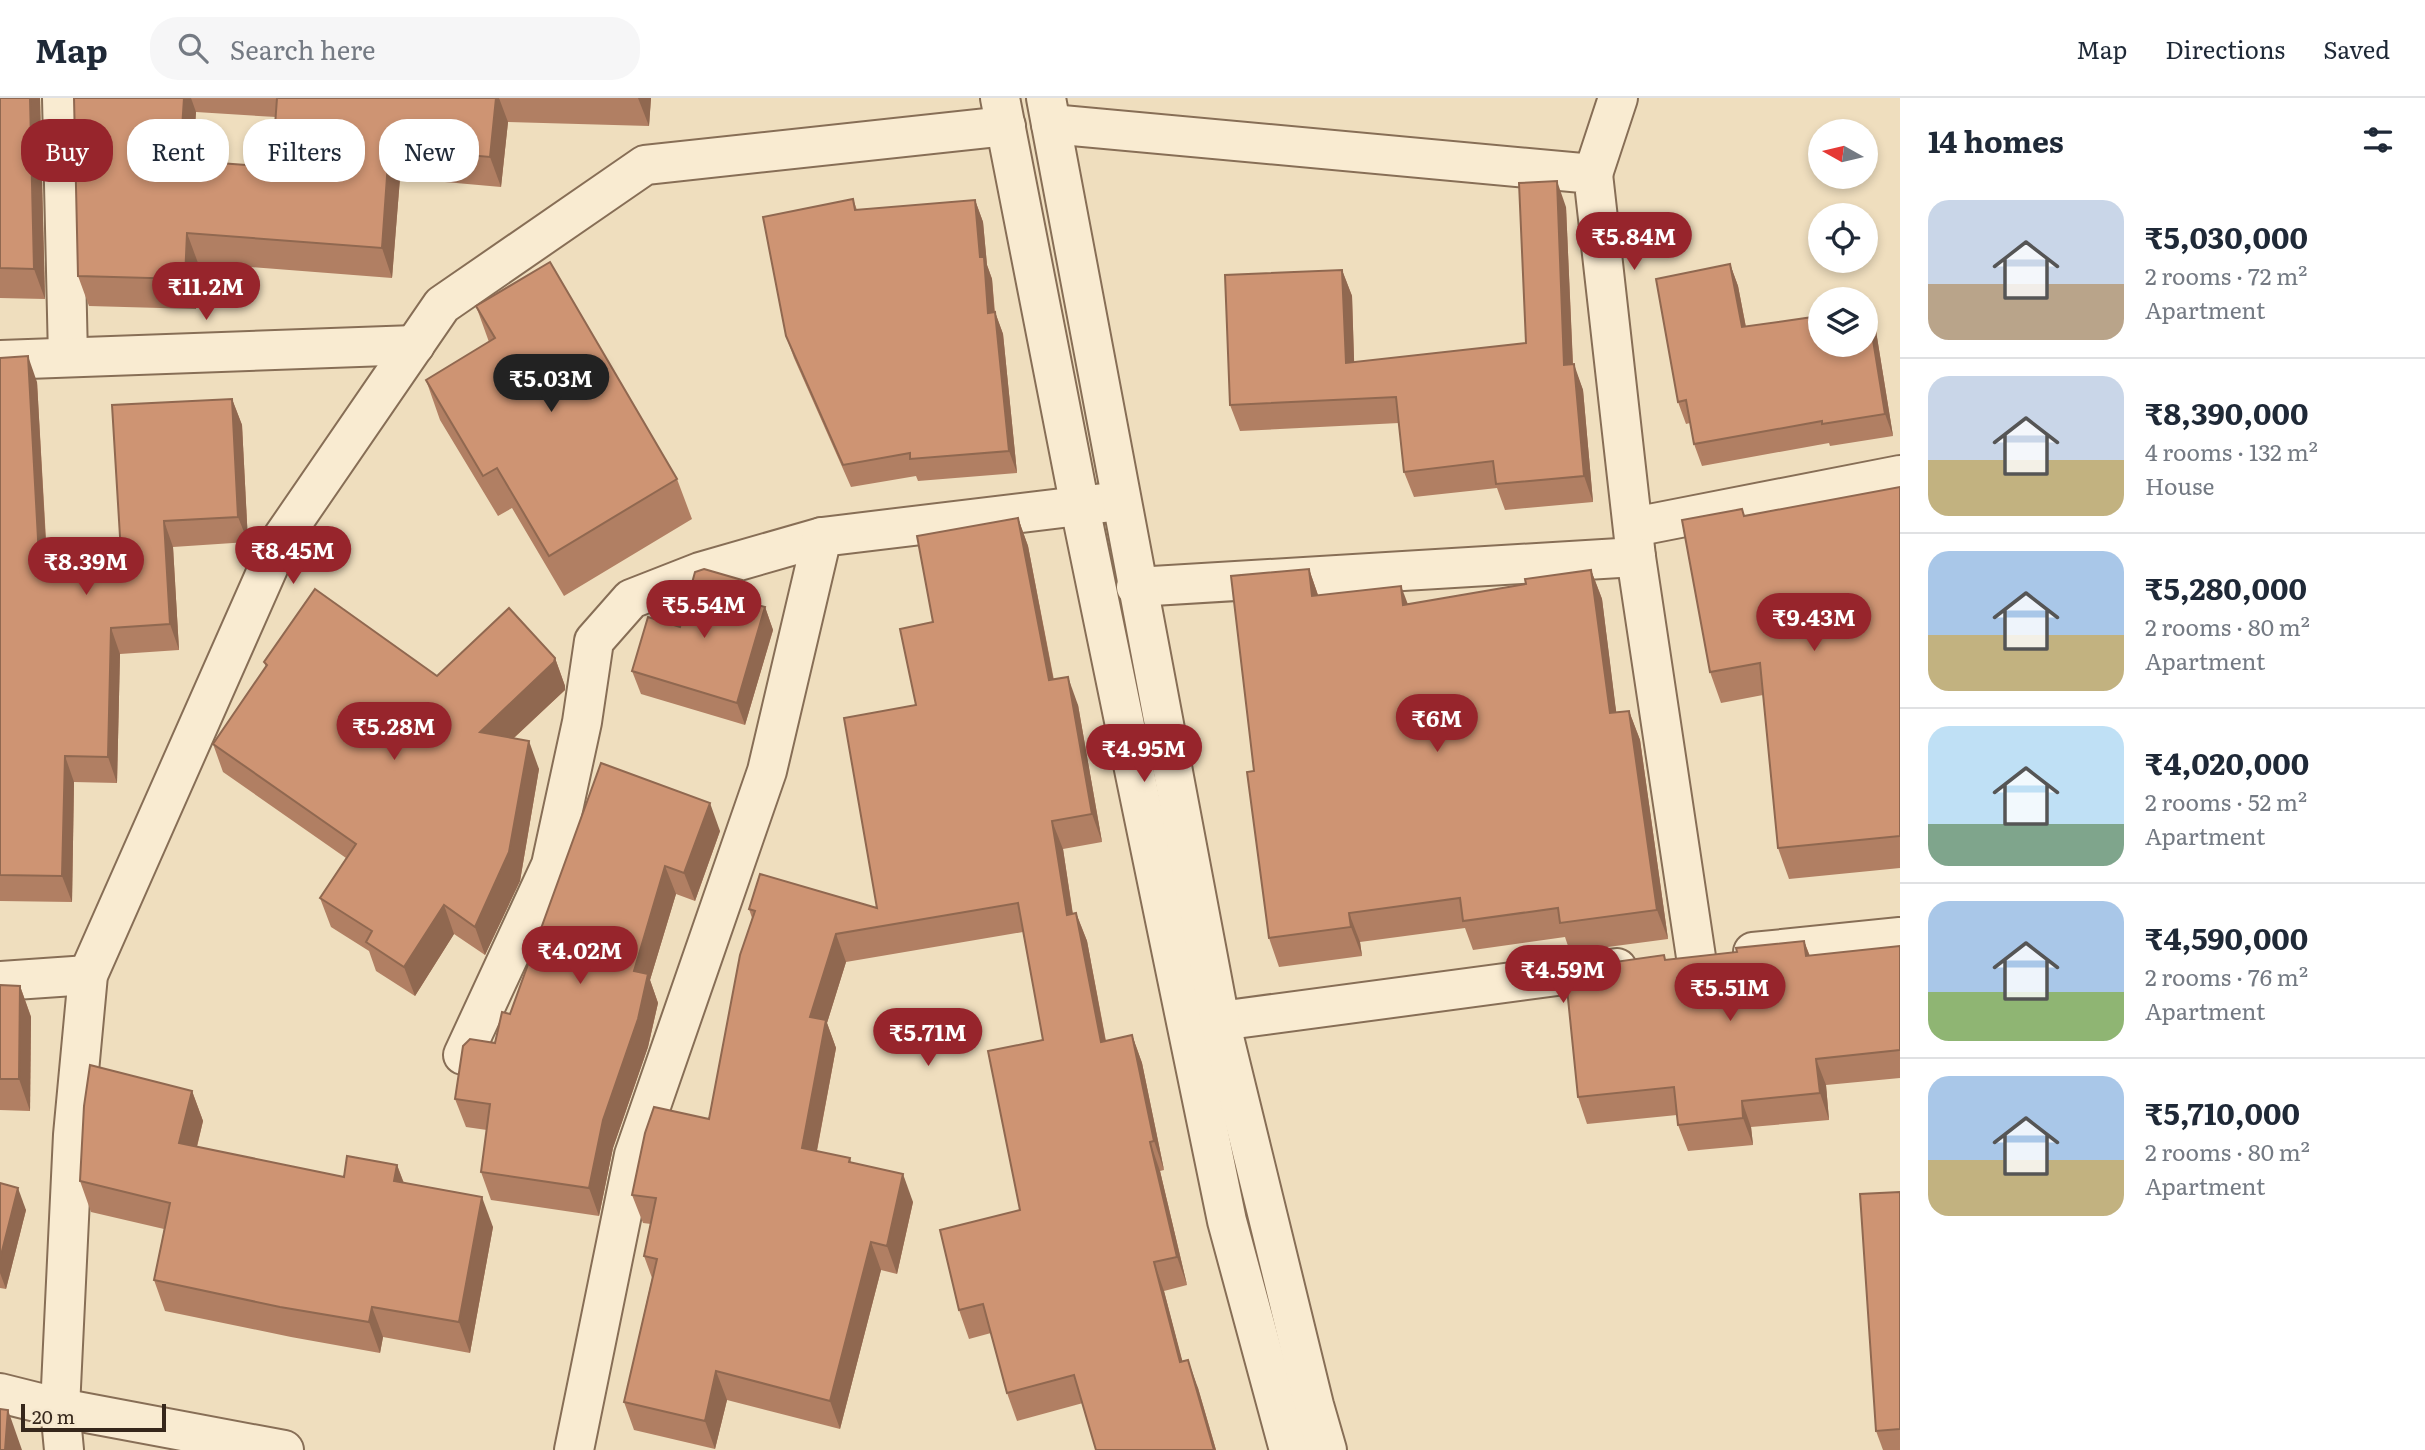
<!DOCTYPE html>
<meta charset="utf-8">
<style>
:root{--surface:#fff;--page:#f6f6f7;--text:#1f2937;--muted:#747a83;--line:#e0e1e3;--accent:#97252c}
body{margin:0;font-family:Literata,serif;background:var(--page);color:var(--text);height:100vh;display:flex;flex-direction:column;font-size:26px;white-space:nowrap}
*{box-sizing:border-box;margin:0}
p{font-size:23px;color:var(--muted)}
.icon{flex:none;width:38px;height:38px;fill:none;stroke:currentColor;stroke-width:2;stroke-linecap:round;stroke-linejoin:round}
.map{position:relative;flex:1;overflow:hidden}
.sheet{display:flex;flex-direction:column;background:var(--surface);width:525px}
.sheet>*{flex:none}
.guide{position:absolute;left:21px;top:21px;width:665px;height:63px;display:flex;gap:14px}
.needle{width:46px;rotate:278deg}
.buttons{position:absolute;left:1808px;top:21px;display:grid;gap:14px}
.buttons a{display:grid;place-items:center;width:70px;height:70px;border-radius:50%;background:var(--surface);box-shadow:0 4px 10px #0003;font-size:35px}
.scale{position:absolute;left:21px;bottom:18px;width:145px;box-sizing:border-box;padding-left:7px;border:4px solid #36271b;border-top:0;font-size:19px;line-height:24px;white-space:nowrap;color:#36271b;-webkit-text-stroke:5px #f6e8ce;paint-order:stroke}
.price{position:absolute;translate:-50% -60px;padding:0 16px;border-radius:24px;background:var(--accent);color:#fff;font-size:23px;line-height:46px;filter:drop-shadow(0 2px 4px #0008)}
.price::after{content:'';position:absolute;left:50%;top:42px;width:21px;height:16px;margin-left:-10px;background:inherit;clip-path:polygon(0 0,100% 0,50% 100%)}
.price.on{background:#222;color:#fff}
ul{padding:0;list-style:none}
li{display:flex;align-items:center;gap:21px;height:175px;padding:0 28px}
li+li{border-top:2px solid var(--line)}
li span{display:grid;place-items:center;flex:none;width:196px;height:140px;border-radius:21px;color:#555}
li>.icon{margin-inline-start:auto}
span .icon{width:84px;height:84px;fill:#fffc;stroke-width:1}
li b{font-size:30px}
h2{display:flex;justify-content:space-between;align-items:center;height:84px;padding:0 28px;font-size:30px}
.chip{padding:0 24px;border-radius:28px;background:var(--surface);box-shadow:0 4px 10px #0003;font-size:24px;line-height:63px}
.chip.on{background:var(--accent);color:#fff}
header{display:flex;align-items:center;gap:42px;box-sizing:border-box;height:98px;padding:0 35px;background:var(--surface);border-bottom:2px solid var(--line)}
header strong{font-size:33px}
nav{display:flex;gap:38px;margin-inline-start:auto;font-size:24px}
.search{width:490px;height:63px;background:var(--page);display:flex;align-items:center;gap:18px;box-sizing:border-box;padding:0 24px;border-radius:28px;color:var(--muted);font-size:26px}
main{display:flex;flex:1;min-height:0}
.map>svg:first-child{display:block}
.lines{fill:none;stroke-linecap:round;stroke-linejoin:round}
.minor-casing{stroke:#876e56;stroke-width:42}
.tertiary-casing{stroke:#876e56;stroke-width:42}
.minor{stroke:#f9ebd1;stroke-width:38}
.tertiary{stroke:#f9ebd1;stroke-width:38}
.wall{fill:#b17f63;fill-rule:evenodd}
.shaded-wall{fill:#906850}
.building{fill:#ce9473;stroke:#906850;stroke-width:2}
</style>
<header>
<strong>Map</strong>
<div class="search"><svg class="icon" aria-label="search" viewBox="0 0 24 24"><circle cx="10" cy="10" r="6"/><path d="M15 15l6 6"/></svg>Search here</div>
<nav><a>Map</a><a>Directions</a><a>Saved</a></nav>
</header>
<main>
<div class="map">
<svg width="1900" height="1352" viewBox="0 0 1900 1352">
<rect width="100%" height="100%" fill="#efdebe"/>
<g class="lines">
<g class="minor-casing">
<g id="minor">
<polyline points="62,0 68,259"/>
<polyline points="1051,26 1593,76 1636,459 1696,859"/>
<polyline points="1593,76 1618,0"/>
<polyline points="0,262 415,247"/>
<polyline points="1634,429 1900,377"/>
<polyline points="1136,489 1636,459"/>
<polyline points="1753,854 1900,839"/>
<polyline points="0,883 88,877"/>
<polyline points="1220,923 1617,870"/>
<polyline points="463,957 551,767 582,624 594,543 631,501 700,474 822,439"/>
<polyline points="0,1295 60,1310 284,1352"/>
<polyline points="64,1352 60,1310 73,1037 88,877 280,443 442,207 645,67 1006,28"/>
<polyline points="574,1352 634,1057 767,673 822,439 1120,403"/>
</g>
</g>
<g class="tertiary-casing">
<g id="tertiary">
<polyline points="1000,0 1080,409 1227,1123 1289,1352"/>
<polyline points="1046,0 1220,923 1314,1307 1327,1352"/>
</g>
</g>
<use href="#minor" class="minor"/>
<use href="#tertiary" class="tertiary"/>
</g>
<g class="wall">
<polygon points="0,0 40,0 45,201 0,200"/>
<path d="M74,0H651L649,28L508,24L501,89L400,80L392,180L198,165L196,211L89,208L78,178ZM196,14L276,19L272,69L193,63Z"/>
<polygon points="853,101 857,112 975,102 983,124 987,167 992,181 995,214 1003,236 1017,375 918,383 916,378 851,389 794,260 786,238"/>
<polygon points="1566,109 1573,266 1583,292 1593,404 1505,412 1497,390 1414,399 1404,374 1399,325 1240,333 1230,307 1342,172 1352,198 1354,264 1526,245"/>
<polygon points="1730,166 1738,188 1746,229 1876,233 1893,338 1830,348 1829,345 1702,368 1694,346 1690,325 1686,326 1678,304"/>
<polygon points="476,208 677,381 692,421 564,498 512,410 498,418 440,322 426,282 489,244"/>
<polygon points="0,260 37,284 47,459 121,455 232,301 242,327 248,444 173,449 179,552 120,556 117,685 74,684 72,804 0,803"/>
<polygon points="1900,389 1900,770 1789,781 1778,750 1763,597 1721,605 1710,574 1745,418"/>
<polygon points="1018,420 1028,448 1054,582 1078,607 1102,744 1063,751 1073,816 1076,815 1087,843 1106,943 1132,937 1142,965 1164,1072 1160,1073 1187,1187 1164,1193 1182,1263 1198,1290 1216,1352 1096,1352 1083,1305 1017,1323 1007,1295 991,1235 969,1241 959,1212 1020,1112 1043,942 1023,834 846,864 827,925 836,950 817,1053 850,1060 851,1064 913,1104 897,1176 881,1172 840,1331 727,1302 715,1351 634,1332 624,1304 652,1180 644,1158 651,1126 643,1125 632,1097 709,1021 752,820 749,811 877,810 933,524"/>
<polygon points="1309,471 1318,497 1408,506 1526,486 1591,472 1602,501 1616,614 1629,613 1640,642 1668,841 1570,854 1565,839 1473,852 1465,830 1360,844 1362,858 1279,869 1269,840 1254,673"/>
<polygon points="749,505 765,509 773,532 745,627 641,596 632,573 680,529"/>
<polygon points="555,560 565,588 565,592 514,640 539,671 520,783 485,857 454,836 415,898 376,873 369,853 331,829 320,800 346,760 223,674 213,646 266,569 264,564 437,578"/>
<polygon points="601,665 720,733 695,803 676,796 650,882 658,905 648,949 613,1050 599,1118 491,1102 481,1074 487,1032 466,1029 455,1001 495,945 510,916"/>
<polygon points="1804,843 1810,858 1900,848 1900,980 1826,987 1829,1022 1751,1029 1753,1047 1688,1053 1678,1027 1677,1017 1587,1026 1578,999 1737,854"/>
<polygon points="0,887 20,888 31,919 30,1013 0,1012"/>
<polygon points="192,993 203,1023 197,1049 344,1079 397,1067 404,1085 493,1129 470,1255 383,1239 380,1255 291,1239 165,1213 154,1182 164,1131 91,1114 80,1083"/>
<polygon points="0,1085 26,1112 6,1191 0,1190"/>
<polygon points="1900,1094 1900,1352 1883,1352 1876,1333"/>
</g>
<g class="shaded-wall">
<polygon points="30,0 40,0 45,201 34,171"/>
<polygon points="184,0 191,0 196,14 190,92 180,62"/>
<polygon points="496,0 499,0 508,24 501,89 490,59"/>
<polygon points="638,0 651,0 649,28"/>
<polygon points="389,50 400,80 392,180 382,150"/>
<polygon points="1557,83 1566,109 1574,293 1564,267"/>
<polygon points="975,102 983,124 987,167 992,181 996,237 988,215 980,159"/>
<polygon points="187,135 198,165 196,211 185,181"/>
<polygon points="1730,166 1738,188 1750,251 1742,229"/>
<polygon points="1342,172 1352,198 1355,291 1346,265"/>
<polygon points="1868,211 1876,233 1893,338 1885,316"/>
<polygon points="995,214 1003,236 1017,375 1009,353"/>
<polygon points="28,258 37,284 48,485 39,459"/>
<polygon points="1574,266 1583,292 1593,404 1584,378"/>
<polygon points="232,301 242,327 248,444 238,419"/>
<polygon points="1018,420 1028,448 1059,611 1049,582"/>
<polygon points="164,423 173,449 179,552 170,526"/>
<polygon points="1309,471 1319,500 1312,498"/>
<polygon points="1591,472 1602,501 1620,644 1610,615"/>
<polygon points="742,482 750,504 744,523 736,501"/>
<polygon points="1401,488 1412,517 1403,507"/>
<polygon points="765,509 773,532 745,627 737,605"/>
<polygon points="111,530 120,556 117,685 108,659"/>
<polygon points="555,560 565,588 565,592 490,662 480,634"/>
<polygon points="1068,579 1078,607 1102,744 1092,716"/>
<polygon points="1629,613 1640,642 1668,841 1657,812"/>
<polygon points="529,643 539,671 520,783 485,857 475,829"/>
<polygon points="65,658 74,684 72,804 62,778"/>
<polygon points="710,705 720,733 695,803 684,775"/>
<polygon points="1052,723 1063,751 1077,845 1067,817"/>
<polygon points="665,768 676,796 650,882 658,905 648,949 613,1050 599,1118 589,1090 634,873"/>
<polygon points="444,807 454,836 415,898 404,869"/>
<polygon points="1076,815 1087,843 1111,972 1101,944"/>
<polygon points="1349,815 1360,844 1362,858 1351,829"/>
<polygon points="836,836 846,864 827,925 836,950 812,1078 802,1050 810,919"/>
<polygon points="1804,843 1814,870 1806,858"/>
<polygon points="20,888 31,919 30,1013 19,981"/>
<polygon points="1132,937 1142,965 1164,1072 1154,1043"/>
<polygon points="1816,961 1826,987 1829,1022 1820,995"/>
<polygon points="192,993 203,1023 190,1076 179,1045"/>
<polygon points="1742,1003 1751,1029 1753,1047 1743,1020"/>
<polygon points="1150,1044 1160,1073 1187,1187 1177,1159"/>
<polygon points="397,1067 408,1097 394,1083"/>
<polygon points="903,1076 913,1104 897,1176 887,1148"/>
<polygon points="18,1090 26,1112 6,1191 0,1175 0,1161"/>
<polygon points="482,1099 493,1129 470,1255 459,1224"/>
<polygon points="871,1144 881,1172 840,1331 830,1303"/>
<polygon points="1154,1164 1164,1193 1190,1292 1180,1264"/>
<polygon points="372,1209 383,1239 380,1255 369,1224"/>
<polygon points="1188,1262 1198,1290 1216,1352 1214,1352"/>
<polygon points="716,1273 727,1302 715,1351 705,1323"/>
<polygon points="8,1312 22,1352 5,1352"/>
</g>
<g class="building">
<polygon points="0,0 30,0 34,171 0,170"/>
<polygon points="74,0 184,0 180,62 272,69 277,0 496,0 490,59 389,50 382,150 187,135 185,181 78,178"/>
<polygon points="1557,83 1564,267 1574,266 1584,378 1496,386 1493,363 1404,374 1396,299 1230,307 1225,177 1342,172 1346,265 1526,245 1519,85"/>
<polygon points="853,101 855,112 975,102 980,159 984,159 988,215 995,214 1009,353 910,361 910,355 843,367 786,238 763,119"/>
<polygon points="550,164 677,381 549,458 497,370 483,378 426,282 495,240 476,208"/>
<polygon points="1730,166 1742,229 1820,218 1820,247 1866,247 1866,211 1868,211 1885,316 1822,326 1822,323 1694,346 1686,302 1678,304 1656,181"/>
<polygon points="28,258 39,459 121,455 112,307 232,301 238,419 164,423 170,526 111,530 108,659 65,658 62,778 0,777 0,260"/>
<polygon points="1900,389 1900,738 1778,750 1760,565 1710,574 1682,422 1742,411 1744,418"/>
<polygon points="1018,420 1049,582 1068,579 1092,716 1052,723 1067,817 1076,815 1101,944 1132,937 1154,1043 1150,1044 1177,1159 1154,1164 1180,1264 1188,1262 1214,1352 1096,1352 1074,1277 1007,1295 983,1206 959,1212 940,1132 1020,1112 988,953 1043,942 1018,805 836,836 810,919 826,922 802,1050 850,1060 849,1064 903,1076 887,1148 871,1144 830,1303 716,1273 705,1323 624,1304 657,1161 644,1158 656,1100 632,1097 645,1035 654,1009 709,1021 740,857 755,813 749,811 760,776 877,810 844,620 916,607 900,531 933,524 917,438"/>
<polygon points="704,471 742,482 736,501 765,509 737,605 632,573 648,519 680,529 695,474"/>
<polygon points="1309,471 1312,498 1401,488 1403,507 1526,486 1525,481 1591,472 1610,615 1629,613 1657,812 1560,825 1558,810 1463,823 1460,800 1349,815 1351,829 1269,840 1247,674 1254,673 1231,478"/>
<polygon points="315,491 437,578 509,510 555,560 554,564 480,634 529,643 509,754 475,829 444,807 404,869 366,844 372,833 320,800 356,746 213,646 267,567 264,564"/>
<polygon points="601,665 710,705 684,775 665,768 634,873 648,876 638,921 603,1022 589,1090 481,1074 490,1006 455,1001 463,948 470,941 495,945 502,914 510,916"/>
<polygon points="1804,843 1806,858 1900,848 1900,952 1816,961 1820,995 1742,1003 1743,1020 1678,1027 1674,989 1578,999 1565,871 1664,857 1665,862 1737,854 1736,850"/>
<polygon points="0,887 20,888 19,981 0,981"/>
<polygon points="90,967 192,993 179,1045 344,1079 347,1058 397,1067 394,1083 482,1099 459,1224 372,1209 369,1224 280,1209 154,1182 170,1105 80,1083 84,1008"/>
<polygon points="0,1085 18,1090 0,1161"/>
<polygon points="1900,1094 1900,1331 1876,1333 1860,1096"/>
<polygon points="0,1311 8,1312 5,1352 0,1352"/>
</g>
</svg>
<div class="buttons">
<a><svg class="needle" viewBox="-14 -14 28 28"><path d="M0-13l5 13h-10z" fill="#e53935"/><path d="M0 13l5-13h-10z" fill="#747a83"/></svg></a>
<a><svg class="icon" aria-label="locate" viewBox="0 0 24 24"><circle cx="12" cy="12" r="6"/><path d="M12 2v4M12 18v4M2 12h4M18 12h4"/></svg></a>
<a><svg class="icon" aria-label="layers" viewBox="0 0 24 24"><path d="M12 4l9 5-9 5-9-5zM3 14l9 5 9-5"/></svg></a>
</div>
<div class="scale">20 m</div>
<b class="price" style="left:1634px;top:174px">₹5.84M</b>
<b class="price" style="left:206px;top:224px">₹11.2M</b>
<b class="price on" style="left:551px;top:316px">₹5.03M</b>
<b class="price" style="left:293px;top:488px">₹8.45M</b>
<b class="price" style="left:86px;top:499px">₹8.39M</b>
<b class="price" style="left:704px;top:542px">₹5.54M</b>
<b class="price" style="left:1814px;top:555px">₹9.43M</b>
<b class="price" style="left:1437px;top:656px">₹6M</b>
<b class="price" style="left:394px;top:664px">₹5.28M</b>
<b class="price" style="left:1144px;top:686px">₹4.95M</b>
<b class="price" style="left:580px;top:888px">₹4.02M</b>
<b class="price" style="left:1563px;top:907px">₹4.59M</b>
<b class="price" style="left:1730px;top:925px">₹5.51M</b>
<b class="price" style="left:928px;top:970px">₹5.71M</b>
<div class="guide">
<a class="chip on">Buy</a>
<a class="chip">Rent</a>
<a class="chip">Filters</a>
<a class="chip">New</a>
</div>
</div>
<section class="sheet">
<h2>14 homes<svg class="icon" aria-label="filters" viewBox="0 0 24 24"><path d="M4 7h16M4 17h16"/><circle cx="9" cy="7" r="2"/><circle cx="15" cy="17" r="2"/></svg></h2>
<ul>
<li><span style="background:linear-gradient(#c9d6e8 60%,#b9a48a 0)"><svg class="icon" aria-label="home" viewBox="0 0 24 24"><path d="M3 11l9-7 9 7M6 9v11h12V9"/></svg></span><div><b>₹5,030,000</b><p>2 rooms · 72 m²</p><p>Apartment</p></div></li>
<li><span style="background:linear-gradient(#c9d6e8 60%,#c2b280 0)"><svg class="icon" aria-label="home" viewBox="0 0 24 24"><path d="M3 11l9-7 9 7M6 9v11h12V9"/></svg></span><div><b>₹8,390,000</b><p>4 rooms · 132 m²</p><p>House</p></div></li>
<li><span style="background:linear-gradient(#a9c7e8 60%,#c2b280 0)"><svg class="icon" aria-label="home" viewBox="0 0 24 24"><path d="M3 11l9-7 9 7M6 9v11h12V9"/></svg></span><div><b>₹5,280,000</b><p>2 rooms · 80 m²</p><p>Apartment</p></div></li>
<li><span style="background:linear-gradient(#bfe0f5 70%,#7fa58c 0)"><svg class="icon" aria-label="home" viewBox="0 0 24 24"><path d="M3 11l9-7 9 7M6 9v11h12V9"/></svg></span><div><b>₹4,020,000</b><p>2 rooms · 52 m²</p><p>Apartment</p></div></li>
<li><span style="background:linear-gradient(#a9c7e8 65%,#8fb573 0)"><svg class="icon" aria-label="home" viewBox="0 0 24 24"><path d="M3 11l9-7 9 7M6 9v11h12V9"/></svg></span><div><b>₹4,590,000</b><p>2 rooms · 76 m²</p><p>Apartment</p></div></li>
<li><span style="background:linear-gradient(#a9c7e8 60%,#c2b280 0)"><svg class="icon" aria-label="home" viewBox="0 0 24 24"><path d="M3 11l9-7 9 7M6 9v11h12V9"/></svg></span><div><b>₹5,710,000</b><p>2 rooms · 80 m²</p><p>Apartment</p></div></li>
</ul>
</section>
</main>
